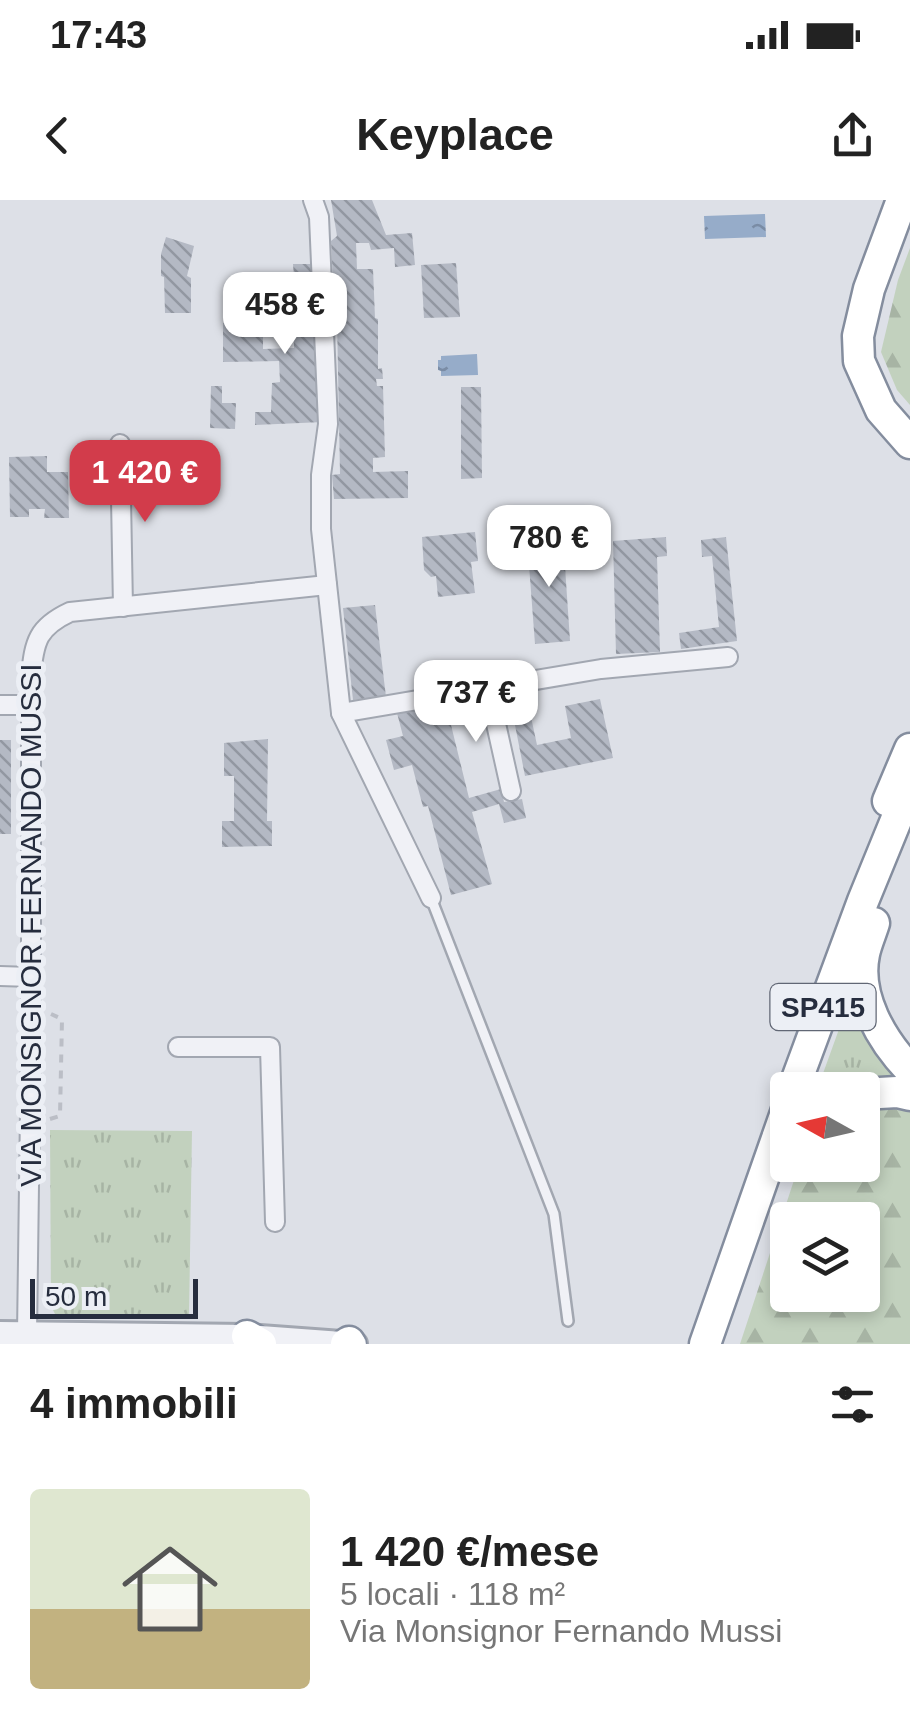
<!DOCTYPE html>
<html lang="it">
<meta charset="utf-8">
<style>
:root{--surface:#fff;--page:#f2f2f2;--text:#222;--muted:#767676;--line:#e0e0e0;--accent:#d23c4b}
body{margin:0;font-family:Arial,sans-serif;background:var(--page);color:var(--text);height:100vh;display:flex;flex-direction:column;font-size:38px;white-space:nowrap}
*{box-sizing:border-box;margin:0}
p{font-size:32px;color:var(--muted)}
.icon{flex:none;width:55px;height:55px;fill:none;stroke:currentColor;stroke-width:2;stroke-linecap:round;stroke-linejoin:round}
.map{position:relative;height:1144px;overflow:hidden}
.drawer{display:flex;flex-direction:column;background:var(--surface);flex:1}
.drawer>*{flex:none}
.needle{width:65px;rotate:278deg}
.buttons{position:absolute;left:770px;top:872px;display:grid;gap:20px}
.buttons a{display:grid;place-items:center;width:110px;height:110px;border-radius:10px;background:var(--surface);box-shadow:0 5px 15px #0003;font-size:50px}
.scale{position:absolute;left:30px;bottom:25px;width:168px;box-sizing:border-box;padding-left:10px;border:5px solid #262d3e;border-top:0;font-size:28px;line-height:35px;white-space:nowrap;color:#262d3e;-webkit-text-stroke:8px #eceff5;paint-order:stroke}
.price{position:absolute;translate:-50% -85px;padding:0 22px;border-radius:20px;background:#fff;color:#222;font-size:32px;line-height:65px;filter:drop-shadow(0 2px 5px #0008)}
.price::after{content:'';position:absolute;left:50%;top:60px;width:30px;height:22px;margin-left:-15px;background:inherit;clip-path:polygon(0 0,100% 0,50% 100%)}
.price.current{background:var(--accent);color:#fff}
ul{padding:0;list-style:none}
li{display:flex;align-items:center;gap:30px;height:250px;padding:0 30px}
li+li{border-top:2px solid var(--line)}
li span{display:grid;place-items:center;flex:none;width:280px;height:200px;border-radius:10px;color:#555}
li>.icon{margin-inline-start:auto}
span .icon{width:120px;height:120px;fill:#fffc;stroke-width:1}
li b{font-size:42px}
h2{display:flex;justify-content:space-between;align-items:center;height:120px;padding:0 30px;font-size:42px}
.status{display:flex;justify-content:space-between;align-items:center;height:70px;padding:0 50px;background:var(--surface);direction:ltr}
.status svg{height:28px;fill:currentColor}
header{display:flex;justify-content:space-between;align-items:center;height:130px;padding:0 30px;background:var(--surface);font-size:45px;font-weight:700}
.map>svg:first-child{display:block}
.grass{fill:url(#grass-tufts)}
.forest{fill:url(#forest-firs);fill-rule:evenodd}
.water{fill:url(#water-ripples)}
.building{fill:url(#building-back-hatch)}
.lines{fill:none;stroke-linecap:round;stroke-linejoin:round}
.service-casing{stroke:#a2a7b1;stroke-width:14}
.minor-casing{stroke:#a2a7b1;stroke-width:22}
.tertiary-casing{stroke:#a2a7b1;stroke-width:28}
.trunk-casing{stroke:#848d9e;stroke-width:35}
.path{stroke:#bbbec6;stroke-width:4;stroke-dasharray:8 8;stroke-linecap:butt}
.service{stroke:#f0f1f6;stroke-width:9}
.minor{stroke:#f0f1f6;stroke-width:18}
.tertiary{stroke:#f0f1f6;stroke-width:22}
.trunk{stroke:#fff;stroke-width:30}
.labels{text-anchor:middle;stroke-width:10;stroke-linejoin:round;paint-order:stroke}
.shield{fill:#eceff5;stroke:#616775;stroke-width:2.5}
.shield-label{font-size:28px;font-weight:bold;fill:#262d3e}
.street-label{font-size:30px;fill:#262d3e;stroke:#eceff5}
</style>
<div class="status"><b>17:43</b><svg viewBox="0 0 49 12"><path d="M0 12V9h3v3zM5 12V6h3v6zM10 12V3h3v9zM15 12V0h3v12zM26 1h20v11H26zM47 4h2v5h-2z"/></svg></div>
<header><svg class="icon" aria-label="back" viewBox="0 0 24 24"><path d="M15 5l-7 7 7 7"/></svg>Keyplace<svg class="icon" aria-label="share" viewBox="0 0 24 24"><path d="M12 15V3M7 8l5-5 5 5M5 13v7h14v-7"/></svg></header>
<div class="map">
<svg width="910" height="1144" viewBox="0 0 910 1144">
<defs>
<pattern id="grass-tufts" width="24" height="20" patternUnits="userSpaceOnUse" patternTransform="scale(2.5)"><rect width="24" height="20" fill="#c2d1be"/><path d="M3 7l-1-3M5 7V3M7 7l1-3M15 17l-1-3M17 17v-4M19 17l1-3" fill="none" stroke="#a7b4a4"/></pattern>
<pattern id="forest-firs" width="22" height="20" patternUnits="userSpaceOnUse" patternTransform="scale(2.5)"><rect width="22" height="20" fill="#c2d1be"/><path d="M5 1l3.5 6h-7zM16 11l3.5 6h-7z" fill="#a7b4a4"/></pattern>
<pattern id="water-ripples" width="26" height="14" patternUnits="userSpaceOnUse" patternTransform="scale(2.5)"><rect width="26" height="14" fill="#96acc9"/><path d="M2 4q2-2 4 0t4 0M15 11q2-2 4 0t4 0" fill="none" stroke="#7a8ca5"/></pattern>
<pattern id="building-back-hatch" width="6" height="6" patternUnits="userSpaceOnUse" patternTransform="scale(2.5)"><rect width="6" height="6" fill="#b4b9c4"/><path d="M-1 5l2 2M0 0l6 6M5-1l2 2" fill="none" stroke="#9297a1"/></pattern>
</defs>
<rect width="100%" height="100%" fill="#dde0e7"/>
<g class="grass">
<polygon points="851,796 864,829 877,854 893,875 863,879 829,890 817,890"/>
<polygon points="50,930 192,931 189,1117 55,1114 51,1106"/>
</g>
<g class="forest">
<polygon points="910,48 910,205 897,190 881,152 898,80"/>
<path d="M894,905L910,911V1144H740L799,965H862L863,906ZM788,1020H862V1095H788Z"/>
</g>
<g class="water">
<polygon points="765,14 766,37 705,39 704,16"/>
<polygon points="477,154 478,175 441,176 441,171 438,170 438,160 441,160 441,156"/>
</g>
<g class="building">
<polygon points="331,0 372,0 386,35 412,33 415,65 395,67 394,48 371,50 369,43 356,43 357,69 373,69 375,118 378,119 378,169 382,168 383,179 376,179 377,186 383,186 385,257 373,258 373,272 408,271 408,298 334,299 332,275 340,274 337,119 336,101 334,101 331,41 337,36"/>
<polygon points="166,37 194,46 187,76 191,78 191,113 165,113 164,77 161,76 161,54"/>
<polygon points="456,63 460,117 424,118 421,65"/>
<polygon points="293,64 311,64 323,222 255,225 255,212 271,212 272,183 280,182 279,161 223,162 223,123 263,123 263,149 294,148 293,114 278,115 278,102 296,103"/>
<polygon points="211,186 222,186 222,203 236,203 235,229 210,228"/>
<polygon points="461,187 481,187 482,278 461,279"/>
<polygon points="47,256 47,272 68,272 69,318 44,318 45,309 29,309 29,317 10,317 9,257"/>
<polygon points="475,332 478,361 471,362 475,393 438,397 436,376 431,377 424,370 422,337"/>
<polygon points="563,337 570,441 535,444 527,339"/>
<polygon points="666,337 667,356 657,357 660,452 616,454 613,341"/>
<polygon points="726,337 737,441 681,449 679,433 719,427 712,356 702,357 701,340"/>
<polygon points="375,405 386,497 353,500 343,408"/>
<polygon points="484,497 488,515 451,525 469,598 501,589 504,602 522,599 526,618 504,623 499,604 472,612 492,684 451,695 428,606 423,607 412,565 394,570 386,540 403,536 397,513"/>
<polygon points="600,499 613,558 525,576 514,520 531,517 537,545 571,538 565,506"/>
<polygon points="268,539 267,621 272,621 272,646 222,647 222,621 234,621 234,576 224,576 224,543"/>
<rect x="0" y="540" width="11" height="94"/>
</g>
<g class="lines">
<g class="service-casing">
<polyline id="service" points="431,698 554,1014 568,1121"/>
</g>
<g class="minor-casing">
<g id="minor">
<polyline points="313,0 319,17 328,224 321,275 321,329 341,513 431,698"/>
<polyline points="120,244 123,407"/>
<polyline points="488,488 511,591"/>
<polyline points="0,505 31,505"/>
<polyline points="341,513 601,469 728,457"/>
<polyline points="0,776 31,777"/>
<polyline points="178,847 270,847 275,1022"/>
<path d="M27,1134L31,836V476C34,441 38,427 70,412L327,385"/>
</g>
</g>
<g class="tertiary-casing">
<polyline id="tertiary" points="0,1133 247,1136 355,1144"/>
</g>
<g class="trunk-casing">
<g id="trunk">
<polyline points="902,0 869,89 858,136 859,161 881,210 910,243"/>
<polyline points="888,601 910,549"/>
<path d="M874,723C871,733 866,744 864,754C855,796 882,841 910,870"/>
<polyline points="793,890 863,701 910,586"/>
<polyline points="862,894 897,892 910,895"/>
<polyline points="247,1136 261,1144"/>
<polyline points="346,1144 349,1142 350,1144"/>
<polyline points="705,1144 788,907"/>
</g>
</g>
<polyline class="path" points="50,919 60,916 62,819 51,814"/>
<use href="#service" class="service"/>
<use href="#minor" class="minor"/>
<use href="#tertiary" class="tertiary"/>
<use href="#trunk" class="trunk"/>
</g>
<g class="labels">
<rect class="shield" x="770.5" y="784" width="105" height="46" rx="8"/>
<g class="shield-label">
<text x="823" y="817">SP415</text>
</g>
<g class="street-label">
<text transform="translate(31 725) rotate(-90)" y="10">VIA MONSIGNOR FERNANDO MUSSI</text>
</g>
</g>
</svg>
<div class="buttons">
<a><svg class="needle" viewBox="-14 -14 28 28"><path d="M0-13l5 13h-10z" fill="#e53935"/><path d="M0 13l5-13h-10z" fill="#767676"/></svg></a>
<a><svg class="icon" aria-label="layers" viewBox="0 0 24 24"><path d="M12 4l9 5-9 5-9-5zM3 14l9 5 9-5"/></svg></a>
</div>
<div class="scale">50 m</div>
<b class="price" style="left:285px;top:157px">458 €</b>
<b class="price current" style="left:145px;top:325px">1 420 €</b>
<b class="price" style="left:549px;top:390px">780 €</b>
<b class="price" style="left:476px;top:545px">737 €</b>
</div>
<section class="drawer">
<h2>4 immobili<svg class="icon" aria-label="filters" viewBox="0 0 24 24"><path d="M4 7h16M4 17h16"/><circle cx="9" cy="7" r="2"/><circle cx="15" cy="17" r="2"/></svg></h2>
<ul>
<li><span style="background:linear-gradient(#dfe7d0 60%,#c2b280 0)"><svg class="icon" aria-label="home" viewBox="0 0 24 24"><path d="M3 11l9-7 9 7M6 9v11h12V9"/></svg></span><div><b>1 420 €/mese</b><p>5 locali · 118 m²</p><p>Via Monsignor Fernando Mussi</p></div></li>
</ul>
</section>
